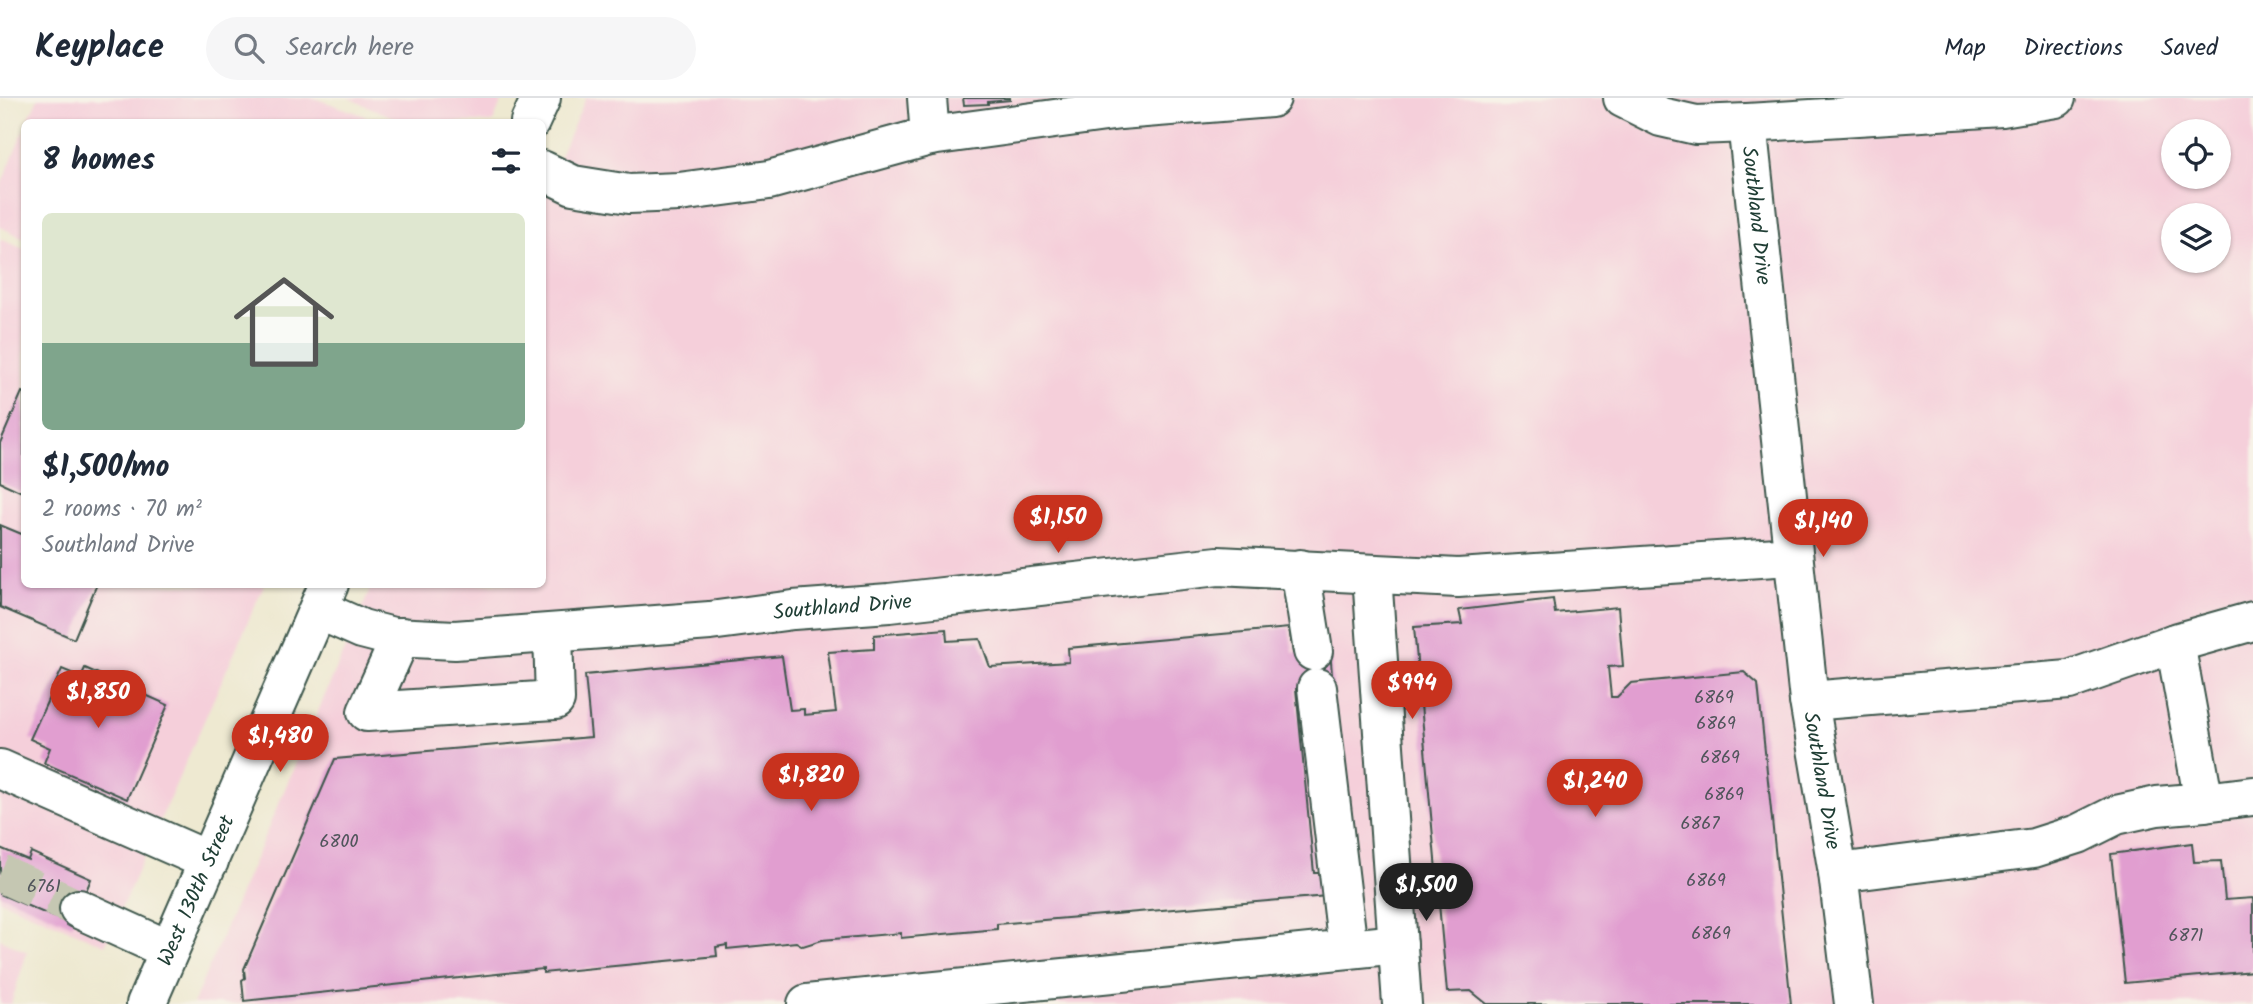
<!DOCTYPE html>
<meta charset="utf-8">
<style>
:root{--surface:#fff;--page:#f6f6f7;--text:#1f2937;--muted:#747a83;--line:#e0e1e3;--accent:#c8321e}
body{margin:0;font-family:Kalam,sans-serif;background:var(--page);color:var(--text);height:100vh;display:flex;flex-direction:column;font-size:26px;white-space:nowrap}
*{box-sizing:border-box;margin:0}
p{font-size:23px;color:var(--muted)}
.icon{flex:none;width:38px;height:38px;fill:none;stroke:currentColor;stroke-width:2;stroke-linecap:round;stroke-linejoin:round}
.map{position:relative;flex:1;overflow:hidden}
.sheet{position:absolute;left:21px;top:21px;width:525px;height:469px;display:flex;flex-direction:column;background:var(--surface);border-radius:10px;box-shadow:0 2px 5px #0004}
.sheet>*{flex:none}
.controls{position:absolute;left:2161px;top:21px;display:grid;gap:14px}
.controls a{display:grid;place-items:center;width:70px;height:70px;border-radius:50%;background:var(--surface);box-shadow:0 2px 5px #0004;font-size:35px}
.price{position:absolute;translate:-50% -60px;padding:0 16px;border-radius:24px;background:var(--accent);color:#fff;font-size:23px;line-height:46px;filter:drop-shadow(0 2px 4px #0008)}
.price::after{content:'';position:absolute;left:50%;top:42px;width:21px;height:16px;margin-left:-10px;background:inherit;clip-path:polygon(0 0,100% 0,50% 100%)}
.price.on{background:#222;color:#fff}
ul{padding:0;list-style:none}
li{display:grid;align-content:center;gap:14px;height:371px;padding:0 21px}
li span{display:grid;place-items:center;height:217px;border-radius:10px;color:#555}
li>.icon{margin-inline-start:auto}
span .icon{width:126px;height:126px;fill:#fffc;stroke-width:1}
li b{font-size:30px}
h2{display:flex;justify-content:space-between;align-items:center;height:84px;padding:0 21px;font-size:30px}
header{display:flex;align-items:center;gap:42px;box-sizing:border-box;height:98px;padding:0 35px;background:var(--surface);border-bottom:2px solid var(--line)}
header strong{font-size:33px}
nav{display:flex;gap:38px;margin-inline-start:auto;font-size:24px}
.search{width:490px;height:63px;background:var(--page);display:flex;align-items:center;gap:18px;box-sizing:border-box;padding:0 24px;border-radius:38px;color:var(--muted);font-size:26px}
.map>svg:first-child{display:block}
.built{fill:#f5cfda;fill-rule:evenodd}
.building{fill:#e19ed0}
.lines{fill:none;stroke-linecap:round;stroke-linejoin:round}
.minor-tunnel{stroke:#c5c7b2;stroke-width:38;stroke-dasharray:38 19;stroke-linecap:butt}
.minor-casing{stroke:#3e574c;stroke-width:42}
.major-casing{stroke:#3e574c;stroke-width:42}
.minor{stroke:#fff;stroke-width:38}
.major{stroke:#fff;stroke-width:38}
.labels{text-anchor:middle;stroke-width:7;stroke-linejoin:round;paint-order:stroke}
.number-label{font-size:18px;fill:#50555b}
.street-label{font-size:21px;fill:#1f3d34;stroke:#f7f3e8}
</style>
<header>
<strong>Keyplace</strong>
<div class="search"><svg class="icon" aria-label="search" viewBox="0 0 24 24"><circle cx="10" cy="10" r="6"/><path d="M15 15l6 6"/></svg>Search here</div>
<nav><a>Map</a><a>Directions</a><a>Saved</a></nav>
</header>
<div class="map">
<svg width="2253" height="906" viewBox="0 0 2253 906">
<rect width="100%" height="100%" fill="#f7f3e8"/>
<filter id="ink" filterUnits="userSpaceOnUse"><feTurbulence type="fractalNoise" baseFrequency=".0143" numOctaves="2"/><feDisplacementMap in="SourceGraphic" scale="14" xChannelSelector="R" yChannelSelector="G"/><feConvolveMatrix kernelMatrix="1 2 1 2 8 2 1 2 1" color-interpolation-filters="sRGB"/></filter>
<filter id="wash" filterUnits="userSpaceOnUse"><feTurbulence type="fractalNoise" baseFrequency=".00686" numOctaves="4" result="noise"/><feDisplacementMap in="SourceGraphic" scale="28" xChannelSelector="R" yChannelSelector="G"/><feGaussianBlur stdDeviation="1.57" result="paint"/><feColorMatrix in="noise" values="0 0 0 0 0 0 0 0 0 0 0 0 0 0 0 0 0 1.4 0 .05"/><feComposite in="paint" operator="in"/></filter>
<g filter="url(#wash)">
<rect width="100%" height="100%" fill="#eee9d1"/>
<g class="built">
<polygon points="38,0 314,0 363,17 372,24 27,24"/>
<polygon points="348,0 503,0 493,24 404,24"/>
<path d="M586,0H2253V906H193L372,487L542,486L543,96ZM2174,33H2219V79H2174ZM2174,117H2219V163H2174Z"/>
<polygon points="24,31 24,140 0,129 0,90"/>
<polygon points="0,141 24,151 24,486 264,487 105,847 0,802"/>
<polygon points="0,841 27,854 11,906 0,906"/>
</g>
<g id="blocks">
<g class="building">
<polygon points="963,0 1010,0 1010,2 988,4 988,6 964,7"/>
<polygon points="22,294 24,295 24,395 0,384 0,345"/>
<polygon points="0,427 24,437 24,486 97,486 74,541 0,509"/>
<polygon points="1553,501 1555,515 1618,509 1623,568 1608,569 1611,599 1617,599 1631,585 1744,574 1758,586 1791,906 1487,906 1471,893 1447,894 1414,529 1462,526 1459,512"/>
<polygon points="1289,530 1293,555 1330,551 1333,589 1296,591 1314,775 1324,775 1327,798 997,826 997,831 901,840 901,835 822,842 803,848 796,844 727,851 727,847 716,849 717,858 543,875 543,871 244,903 242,882 245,880 244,871 335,661 591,639 585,577 782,558 790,612 804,611 804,617 836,614 828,554 874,551 874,537 946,531 947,543 980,541 990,569 1069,564 1068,550"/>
<polygon points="85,570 168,607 127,701 44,665 50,650 30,641 62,571 81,579"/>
<polygon points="2192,745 2194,764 2221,763 2225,802 2253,800 2253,873 2125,885 2111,756"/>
<polygon points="0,750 28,762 31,754 91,781 72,827 0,796"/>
</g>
</g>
</g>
<g filter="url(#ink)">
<use href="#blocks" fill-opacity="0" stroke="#3e574c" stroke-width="2"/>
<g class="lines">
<polyline class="minor-tunnel" points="0,775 79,811"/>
<g class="minor-casing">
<g id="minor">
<polyline points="927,0 930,38"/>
<polyline points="1623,0 1661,19 1696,27 1747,25 2002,9 2056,0"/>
<path id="s1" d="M1747,25L1809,603L1838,775L1854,906"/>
<polyline points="542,72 573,87 629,96 679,94 769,82 930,38 1120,12 1271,0"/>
<polyline points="1300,471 1313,553"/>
<polyline points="1372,477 1402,906"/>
<path id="s2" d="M319,512L362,531L393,539L455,542L710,523L793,512L889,505L1218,468L1458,480L1793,458"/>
<polyline points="401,539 367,614 555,602 553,535"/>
<polyline points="1317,590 1348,851"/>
<polyline points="1809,603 2069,582 2175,545 2253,523"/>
<polyline points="0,671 209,763"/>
<polyline points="2204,704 2253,698"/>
<polyline points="1838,775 2034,750 2078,736 2116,717 2157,708 2204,704 2175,545"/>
<polyline points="79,811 169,852"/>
<polyline points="807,906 1398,846"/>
</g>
</g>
<g class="major-casing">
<g id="major">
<polyline points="530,24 541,0"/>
<path id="s3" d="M146,906L329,486"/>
</g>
</g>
<use href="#minor" class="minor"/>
<use href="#major" class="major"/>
</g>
</g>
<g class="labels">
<g class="number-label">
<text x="1714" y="605">6869</text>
<text x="1716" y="631">6869</text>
<text x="1720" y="665">6869</text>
<text x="1724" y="702">6869</text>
<text x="1700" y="731">6867</text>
<text x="339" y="749">6800</text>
<text x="1706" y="788">6869</text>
<text x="44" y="794">6761</text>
<text x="1711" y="841">6869</text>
<text x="2186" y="843">6871</text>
</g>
<g class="street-label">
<text dy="7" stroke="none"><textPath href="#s1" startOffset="93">Southland Drive</textPath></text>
<text dy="7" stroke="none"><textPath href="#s2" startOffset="530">Southland Drive</textPath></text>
<text dy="7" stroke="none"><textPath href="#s1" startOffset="662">Southland Drive</textPath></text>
<text dy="7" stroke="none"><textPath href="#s3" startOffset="124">West 130th Street</textPath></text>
</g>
</g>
</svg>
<div class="controls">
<a><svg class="icon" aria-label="locate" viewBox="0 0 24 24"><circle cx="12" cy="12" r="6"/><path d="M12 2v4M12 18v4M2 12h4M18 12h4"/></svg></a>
<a><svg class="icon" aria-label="layers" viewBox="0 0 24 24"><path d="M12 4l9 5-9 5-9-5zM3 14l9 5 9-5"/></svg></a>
</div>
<b class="price" style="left:1058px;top:457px">$1,150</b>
<b class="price" style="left:1823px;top:461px">$1,140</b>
<b class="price" style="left:1412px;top:623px">$994</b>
<b class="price" style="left:98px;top:632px">$1,850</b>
<b class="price" style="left:280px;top:676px">$1,480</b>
<b class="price" style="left:811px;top:715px">$1,820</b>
<b class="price" style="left:1595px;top:721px">$1,240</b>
<b class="price on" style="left:1426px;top:825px">$1,500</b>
<section class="sheet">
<h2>8 homes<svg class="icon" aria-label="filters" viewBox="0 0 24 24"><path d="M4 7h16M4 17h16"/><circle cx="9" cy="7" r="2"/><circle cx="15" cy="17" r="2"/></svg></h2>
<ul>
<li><span style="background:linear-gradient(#dfe7d0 60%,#7fa58c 0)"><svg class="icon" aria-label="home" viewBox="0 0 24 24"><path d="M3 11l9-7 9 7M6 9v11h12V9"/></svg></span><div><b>$1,500/mo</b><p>2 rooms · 70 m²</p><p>Southland Drive</p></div></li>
</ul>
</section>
</div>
